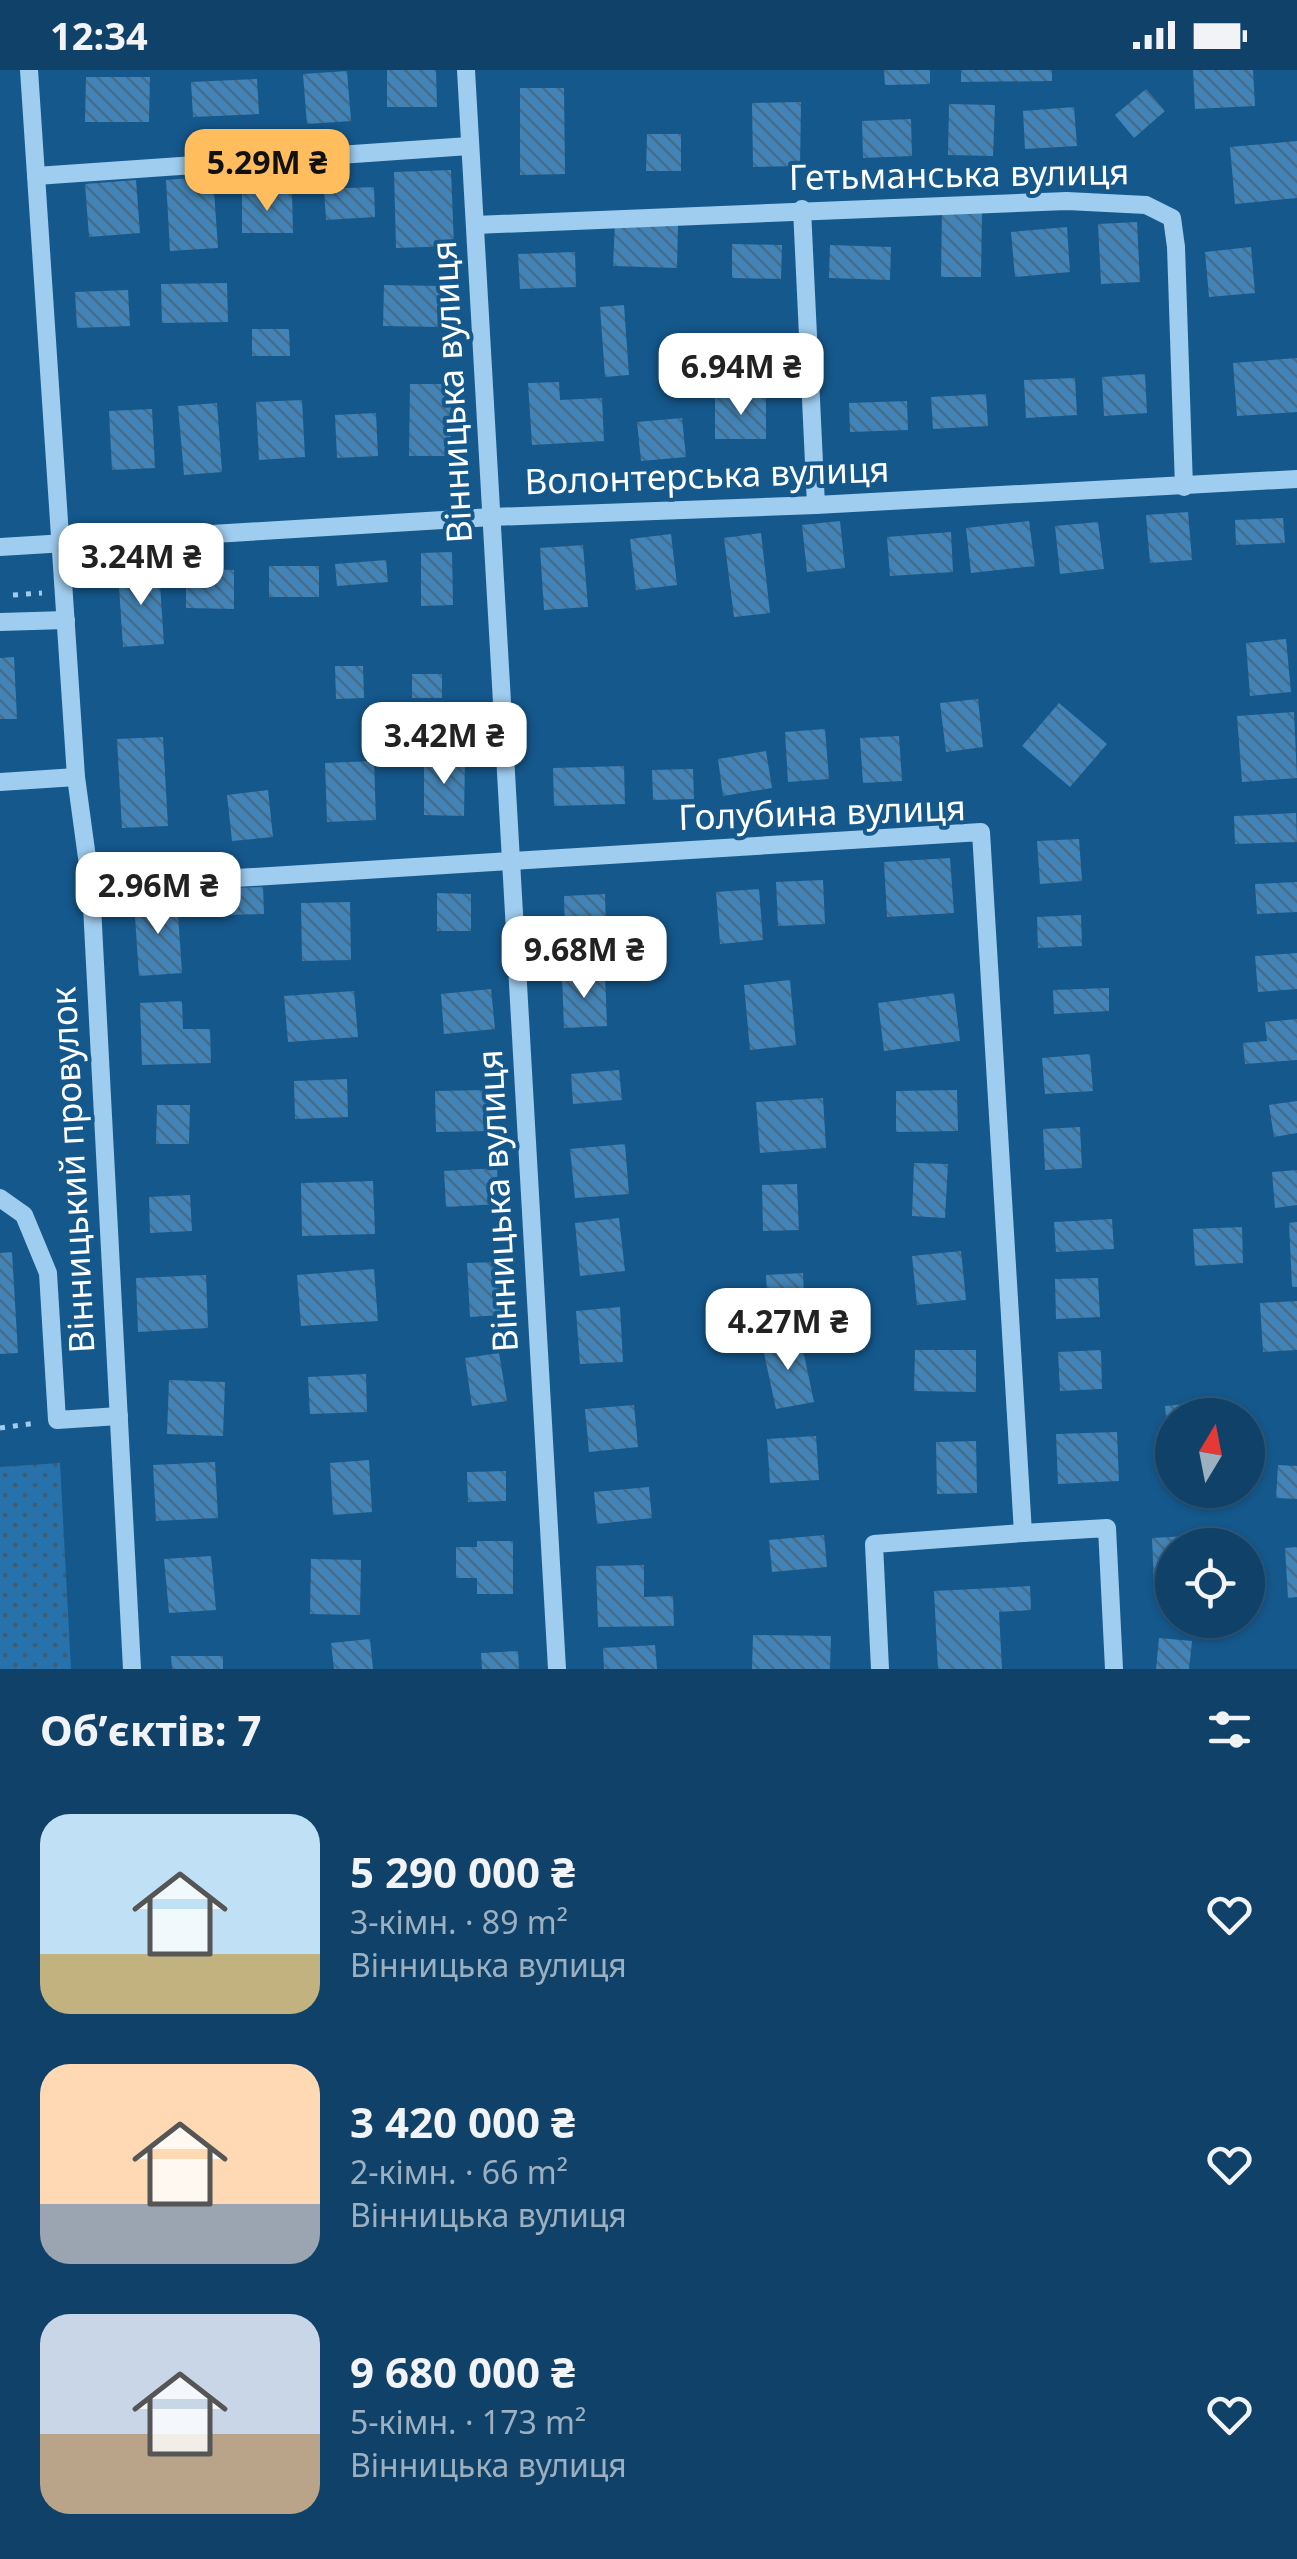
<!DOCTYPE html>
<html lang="uk">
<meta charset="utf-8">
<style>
:root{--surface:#104269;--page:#1e4d71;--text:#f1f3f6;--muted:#9cb0c0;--line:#305b7d;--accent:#ffbd5d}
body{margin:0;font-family:"Noto Sans",sans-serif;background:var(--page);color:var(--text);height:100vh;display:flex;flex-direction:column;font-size:38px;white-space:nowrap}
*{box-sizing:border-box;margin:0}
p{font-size:32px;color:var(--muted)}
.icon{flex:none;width:55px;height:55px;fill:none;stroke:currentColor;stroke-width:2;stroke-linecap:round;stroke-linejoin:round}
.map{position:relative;height:1599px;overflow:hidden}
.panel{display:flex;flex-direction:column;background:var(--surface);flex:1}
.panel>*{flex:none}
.needle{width:65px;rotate:10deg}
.buttons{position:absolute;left:1155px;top:1328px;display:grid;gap:20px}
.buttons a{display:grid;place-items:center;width:110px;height:110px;border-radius:50%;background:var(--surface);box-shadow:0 2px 8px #0004,0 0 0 2px var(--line);font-size:50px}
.price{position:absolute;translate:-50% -85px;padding:0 22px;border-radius:20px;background:#fff;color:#222;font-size:32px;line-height:65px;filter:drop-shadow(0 2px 5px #0008)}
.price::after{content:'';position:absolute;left:50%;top:60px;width:30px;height:22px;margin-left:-15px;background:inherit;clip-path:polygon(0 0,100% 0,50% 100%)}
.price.active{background:var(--accent);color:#111}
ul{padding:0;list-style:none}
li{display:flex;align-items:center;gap:30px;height:250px;padding:0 40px}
li span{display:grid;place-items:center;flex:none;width:280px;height:200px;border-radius:30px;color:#555}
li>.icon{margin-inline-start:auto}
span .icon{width:120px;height:120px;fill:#fffc;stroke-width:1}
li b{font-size:42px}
h2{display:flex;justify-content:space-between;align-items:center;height:120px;padding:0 40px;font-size:42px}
.status{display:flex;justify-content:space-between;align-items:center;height:70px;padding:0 50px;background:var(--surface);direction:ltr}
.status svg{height:28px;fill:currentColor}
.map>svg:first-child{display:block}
.park{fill:url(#park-dots)}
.building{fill:url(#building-back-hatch)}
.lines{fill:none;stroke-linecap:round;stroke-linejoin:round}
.path{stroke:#9fcdef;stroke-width:5;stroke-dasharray:5 8;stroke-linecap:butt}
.minor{stroke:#9fcdef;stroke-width:18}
.labels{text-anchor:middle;stroke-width:8;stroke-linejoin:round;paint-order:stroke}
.street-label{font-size:35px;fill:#fff;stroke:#15588c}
</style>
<div class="status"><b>12:34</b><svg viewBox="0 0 49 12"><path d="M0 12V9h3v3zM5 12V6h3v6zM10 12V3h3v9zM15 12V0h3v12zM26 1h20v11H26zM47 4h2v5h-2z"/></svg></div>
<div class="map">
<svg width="1297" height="1599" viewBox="0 0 1297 1599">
<defs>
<pattern id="park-dots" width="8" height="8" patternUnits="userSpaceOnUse" patternTransform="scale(2.5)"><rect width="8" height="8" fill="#2872ab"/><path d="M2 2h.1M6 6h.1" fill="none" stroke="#3c5d77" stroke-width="1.8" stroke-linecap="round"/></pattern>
<pattern id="building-back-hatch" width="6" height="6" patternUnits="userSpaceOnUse" patternTransform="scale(2.5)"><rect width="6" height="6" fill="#4284b7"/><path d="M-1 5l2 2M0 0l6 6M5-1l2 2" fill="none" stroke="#466b87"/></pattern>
</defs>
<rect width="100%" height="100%" fill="#15588c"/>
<polygon class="park" points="60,1393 71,1599 0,1599 0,1397"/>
<g class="building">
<polygon points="387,0 436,0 437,37 387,37"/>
<polygon points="884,0 930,0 930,14 885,15"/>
<polygon points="961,0 1052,0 1052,11 961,12"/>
<polygon points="1193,0 1253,0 1255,36 1195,39"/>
<polygon points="347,1 351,51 307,54 303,4"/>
<polygon points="86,7 150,7 149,52 85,52"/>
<polygon points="257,9 259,44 193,47 191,12"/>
<polygon points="520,18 564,18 565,104 520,105"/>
<polygon points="1146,19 1165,41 1134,68 1115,45"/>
<polygon points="801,32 800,96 753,97 752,33"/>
<polygon points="949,34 995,35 993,86 948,85"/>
<polygon points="1074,37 1077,76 1025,79 1023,41"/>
<polygon points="911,49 912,86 863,88 862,51"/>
<polygon points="647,64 681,64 681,101 646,101"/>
<polygon points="1297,71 1297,128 1235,134 1230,77"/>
<polygon points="451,100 454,176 396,178 394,102"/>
<polygon points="213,106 218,178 170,181 166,110"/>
<polygon points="136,110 140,163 89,167 85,114"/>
<polygon points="374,117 375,147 326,150 324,119"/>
<polygon points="242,124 292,124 293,163 242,163"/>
<polygon points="942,141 982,142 981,207 941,207"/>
<polygon points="1137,152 1140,212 1101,214 1098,154"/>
<polygon points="615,153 678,155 677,198 613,196"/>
<polygon points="1067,157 1070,202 1015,207 1011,162"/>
<polygon points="732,174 782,175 781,209 732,208"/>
<polygon points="830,175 891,177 890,210 829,208"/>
<polygon points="1251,177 1255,223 1209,227 1205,182"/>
<polygon points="575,182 576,217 520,219 518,184"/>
<polygon points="227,213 228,252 162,253 161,214"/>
<polygon points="384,215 441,216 440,257 383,256"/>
<polygon points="128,220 130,256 77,258 75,222"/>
<polygon points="624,235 629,305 605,307 600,237"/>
<polygon points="252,259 289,259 290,286 252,286"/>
<polygon points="1297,288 1297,342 1237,346 1233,293"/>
<polygon points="1145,304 1147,343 1104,346 1102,307"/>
<polygon points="1075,308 1077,345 1026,348 1024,310"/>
<polygon points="559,312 560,330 602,328 604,371 532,375 528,313"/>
<polygon points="410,314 451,314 451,386 409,386"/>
<polygon points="986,324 988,356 933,359 931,327"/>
<polygon points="766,327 766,369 715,369 715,328"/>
<polygon points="302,330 305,387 259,390 256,332"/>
<polygon points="907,331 908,360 850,362 849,333"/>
<polygon points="217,333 222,402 184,405 178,336"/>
<polygon points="152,339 155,398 112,400 109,341"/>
<polygon points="376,343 378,386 337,388 335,345"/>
<polygon points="682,348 686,387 641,391 637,352"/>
<polygon points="1188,442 1192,490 1150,493 1146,445"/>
<polygon points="1283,448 1285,473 1236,475 1235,450"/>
<polygon points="840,451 845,498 807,502 802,455"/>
<polygon points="1029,451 1035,496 971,503 966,458"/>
<polygon points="1098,452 1104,499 1060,504 1055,456"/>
<polygon points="951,462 953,502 890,506 887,467"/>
<polygon points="761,463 770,543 734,547 724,468"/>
<polygon points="671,464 677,515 636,520 630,469"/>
<polygon points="583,475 588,537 544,540 540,478"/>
<polygon points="452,482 453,535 421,536 421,483"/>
<polygon points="386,490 388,512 337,516 335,494"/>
<rect x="269" y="496" width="50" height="31"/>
<polygon points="159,499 164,574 123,577 118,502"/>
<polygon points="186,499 234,500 234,539 186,538"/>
<polygon points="1286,569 1291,622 1250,626 1246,573"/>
<polygon points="14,587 17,649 0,649 0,588"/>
<polygon points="335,596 363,596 364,628 336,629"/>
<rect x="412" y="604" width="30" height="24"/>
<polygon points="978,629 983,677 946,682 940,633"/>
<polygon points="1059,633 1107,674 1070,717 1022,676"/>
<polygon points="1294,642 1297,708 1242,712 1237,646"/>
<polygon points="825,659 829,709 788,712 785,662"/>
<polygon points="899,666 902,711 863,713 860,668"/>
<polygon points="163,667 168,756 122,758 117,669"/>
<polygon points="766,681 772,718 723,726 718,689"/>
<polygon points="424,688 465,689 464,746 424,745"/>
<polygon points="374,691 376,750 327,752 325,693"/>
<polygon points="624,696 625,734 554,736 553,698"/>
<polygon points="693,699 694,729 653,730 652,700"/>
<polygon points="268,720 273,767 232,771 227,725"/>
<polygon points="1296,743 1297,772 1235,774 1234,746"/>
<polygon points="1079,769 1082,811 1040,814 1037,771"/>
<polygon points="950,788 954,843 887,847 884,792"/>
<polygon points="823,810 825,854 778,856 776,812"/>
<polygon points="1297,812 1297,842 1257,844 1255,814"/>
<polygon points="263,817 264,844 223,845 223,818"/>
<polygon points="759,819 763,870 720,874 716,822"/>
<polygon points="437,823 471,824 471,861 437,861"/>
<polygon points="605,824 606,859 565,861 564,826"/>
<polygon points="177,829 182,903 139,906 134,832"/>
<polygon points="350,832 351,890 302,891 301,833"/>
<polygon points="1081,845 1082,876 1038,878 1037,847"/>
<polygon points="1297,883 1297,919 1258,922 1255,886"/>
<polygon points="605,904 607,956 564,958 562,906"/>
<polygon points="790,910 796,975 750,980 744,915"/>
<polygon points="1109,918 1109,941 1054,944 1053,920"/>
<polygon points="491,919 495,959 444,964 441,924"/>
<polygon points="354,921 358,967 288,972 284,926"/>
<polygon points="954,923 960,971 884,981 878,933"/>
<polygon points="182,931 183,959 210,959 211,993 142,995 140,933"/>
<polygon points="1297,949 1297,990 1245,994 1243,973 1267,971 1265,952"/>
<polygon points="1090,984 1093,1021 1045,1024 1042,988"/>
<polygon points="619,1000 622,1030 573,1034 571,1004"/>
<polygon points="347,1009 348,1047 295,1049 294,1011"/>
<polygon points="488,1020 489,1061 436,1062 435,1021"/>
<polygon points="957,1020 958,1061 896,1062 896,1021"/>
<polygon points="823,1028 826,1078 760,1083 756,1032"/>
<polygon points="1297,1031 1297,1063 1274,1067 1269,1035"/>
<polygon points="157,1035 190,1035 189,1074 156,1074"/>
<polygon points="1080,1057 1082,1098 1045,1100 1043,1059"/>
<polygon points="625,1074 629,1124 575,1128 570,1079"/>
<polygon points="914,1093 948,1094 945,1148 912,1146"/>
<polygon points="497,1098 499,1134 446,1137 444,1101"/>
<polygon points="1297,1100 1297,1135 1275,1138 1272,1102"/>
<polygon points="373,1111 375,1164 302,1166 301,1113"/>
<polygon points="797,1114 799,1160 763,1161 762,1115"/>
<polygon points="190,1125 192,1161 150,1163 149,1127"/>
<polygon points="619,1148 625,1201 580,1206 575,1153"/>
<polygon points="1112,1149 1114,1179 1056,1182 1054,1152"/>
<polygon points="1297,1152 1297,1217 1292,1217 1289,1153"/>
<polygon points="1242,1157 1243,1193 1195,1196 1193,1159"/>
<polygon points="961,1181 966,1230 917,1235 912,1186"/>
<polygon points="12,1182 18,1283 0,1284 0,1183"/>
<polygon points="498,1192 501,1245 470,1247 467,1193"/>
<polygon points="374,1199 378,1251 301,1256 297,1205"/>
<polygon points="803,1203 805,1247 768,1249 766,1205"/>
<polygon points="206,1205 208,1258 138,1262 136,1208"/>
<polygon points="1098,1208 1100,1247 1056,1249 1055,1209"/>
<polygon points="1297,1231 1297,1280 1263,1282 1260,1233"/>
<polygon points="620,1237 623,1292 580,1294 576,1241"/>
<polygon points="800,1266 814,1332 776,1339 762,1274"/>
<polygon points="915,1280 976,1280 976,1322 914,1321"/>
<polygon points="1101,1280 1102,1319 1060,1321 1058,1282"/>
<polygon points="499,1283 507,1331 472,1336 465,1288"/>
<polygon points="366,1304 367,1342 310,1344 308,1307"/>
<polygon points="169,1310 225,1312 223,1366 167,1364"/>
<polygon points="1205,1332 1206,1345 1172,1345 1172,1375 1168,1375 1165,1336"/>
<polygon points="634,1335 638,1377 589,1382 585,1339"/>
<polygon points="1117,1362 1119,1411 1058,1414 1056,1364"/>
<polygon points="816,1366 819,1410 770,1413 767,1369"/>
<polygon points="976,1371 977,1423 937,1424 936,1372"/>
<polygon points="369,1390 372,1442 333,1445 330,1393"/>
<polygon points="215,1392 218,1448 156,1451 153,1395"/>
<polygon points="1278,1395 1297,1396 1297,1429 1276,1428"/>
<polygon points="506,1401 506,1431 468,1432 467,1402"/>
<polygon points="649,1417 652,1448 597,1454 594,1422"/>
<polygon points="824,1465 827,1497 772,1502 769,1470"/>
<polygon points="1206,1465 1207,1475 1172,1475 1172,1514 1154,1515 1152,1468"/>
<polygon points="477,1471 513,1471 513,1524 477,1524 477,1508 456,1508 456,1477 477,1477"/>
<polygon points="1297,1477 1297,1527 1288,1528 1285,1478"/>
<polygon points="211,1486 216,1540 169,1543 164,1489"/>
<polygon points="311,1489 361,1490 360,1545 310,1544"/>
<polygon points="644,1495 644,1527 673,1526 674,1556 598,1557 596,1496"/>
<polygon points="1030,1516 1031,1540 999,1542 1002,1599 938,1599 934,1521"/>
<polygon points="753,1565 831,1566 830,1599 752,1599"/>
<polygon points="1159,1568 1192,1571 1189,1599 1156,1599"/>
<polygon points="370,1569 373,1599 334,1599 331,1573"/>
<polygon points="655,1575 657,1599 604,1599 603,1578"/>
<polygon points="518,1581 519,1599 482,1599 481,1583"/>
<polygon points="171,1586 223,1586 223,1599 172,1599"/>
</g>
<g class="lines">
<g class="path">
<polyline points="13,525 42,523"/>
<polyline points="0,1358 37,1353"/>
</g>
<g class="minor">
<polyline points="29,0 76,707 91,817 132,1599"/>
<polyline points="466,0 557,1599"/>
<polyline points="36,106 469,76"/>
<polyline points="802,139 816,435"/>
<polyline points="475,155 1067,131 1146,135 1172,148 1176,177 1184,417"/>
<polyline points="0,477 492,447 816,435 1297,409"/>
<polyline points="0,552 66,550"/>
<polyline points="0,712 76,707"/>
<polyline points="91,817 981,762 1023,1463 1107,1458 1114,1599"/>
<polyline points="0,1128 24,1145 48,1203 57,1350 119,1346"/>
<polyline points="880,1599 874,1474 1023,1463"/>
</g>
</g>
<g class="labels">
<g class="street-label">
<text transform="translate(959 105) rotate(-1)" y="12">Гетьманська вулиця</text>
<text transform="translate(452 322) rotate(-93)" y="12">Вінницька вулиця</text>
<text transform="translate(707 406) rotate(-2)" y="12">Волонтерська вулиця</text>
<text transform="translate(822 743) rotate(-2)" y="12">Голубина вулиця</text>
<text transform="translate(73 1100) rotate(-93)" y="12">Вінницький провулок</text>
<text transform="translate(498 1131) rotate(-93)" y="12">Вінницька вулиця</text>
</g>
</g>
</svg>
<div class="buttons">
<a><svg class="needle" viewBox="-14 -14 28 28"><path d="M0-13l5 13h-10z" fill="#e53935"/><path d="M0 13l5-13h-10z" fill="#9cb0c0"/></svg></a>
<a><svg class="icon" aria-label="locate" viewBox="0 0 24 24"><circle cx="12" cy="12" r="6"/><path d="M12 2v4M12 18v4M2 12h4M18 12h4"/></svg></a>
</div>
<b class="price active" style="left:267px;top:144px">5.29M ₴</b>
<b class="price" style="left:741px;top:348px">6.94M ₴</b>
<b class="price" style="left:141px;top:538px">3.24M ₴</b>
<b class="price" style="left:444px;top:717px">3.42M ₴</b>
<b class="price" style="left:158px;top:867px">2.96M ₴</b>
<b class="price" style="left:584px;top:931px">9.68M ₴</b>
<b class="price" style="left:788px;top:1303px">4.27M ₴</b>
</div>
<section class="panel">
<h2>Об’єктів: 7<svg class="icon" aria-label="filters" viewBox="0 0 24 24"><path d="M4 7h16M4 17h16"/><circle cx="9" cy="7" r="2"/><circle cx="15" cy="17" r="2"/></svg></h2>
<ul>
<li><span style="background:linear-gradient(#bfe0f5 70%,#c2b280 0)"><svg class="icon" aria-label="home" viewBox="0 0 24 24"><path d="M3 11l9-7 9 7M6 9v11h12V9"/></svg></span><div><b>5 290 000 ₴</b><p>3-кімн. · 89 m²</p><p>Вінницька вулиця</p></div><svg class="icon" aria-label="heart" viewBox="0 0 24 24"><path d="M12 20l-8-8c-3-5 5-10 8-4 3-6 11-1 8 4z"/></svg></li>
<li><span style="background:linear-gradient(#ffd9b3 70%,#9aa5b1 0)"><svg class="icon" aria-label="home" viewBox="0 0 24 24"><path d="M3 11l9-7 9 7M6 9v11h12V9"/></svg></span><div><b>3 420 000 ₴</b><p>2-кімн. · 66 m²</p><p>Вінницька вулиця</p></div><svg class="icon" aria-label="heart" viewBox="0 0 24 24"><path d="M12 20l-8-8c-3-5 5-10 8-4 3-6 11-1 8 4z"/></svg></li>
<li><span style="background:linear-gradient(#c9d6e8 60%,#b9a48a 0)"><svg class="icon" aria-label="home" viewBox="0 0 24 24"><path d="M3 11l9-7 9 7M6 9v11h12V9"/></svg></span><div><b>9 680 000 ₴</b><p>5-кімн. · 173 m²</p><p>Вінницька вулиця</p></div><svg class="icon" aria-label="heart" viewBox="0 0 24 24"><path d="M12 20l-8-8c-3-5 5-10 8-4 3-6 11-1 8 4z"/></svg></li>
</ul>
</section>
